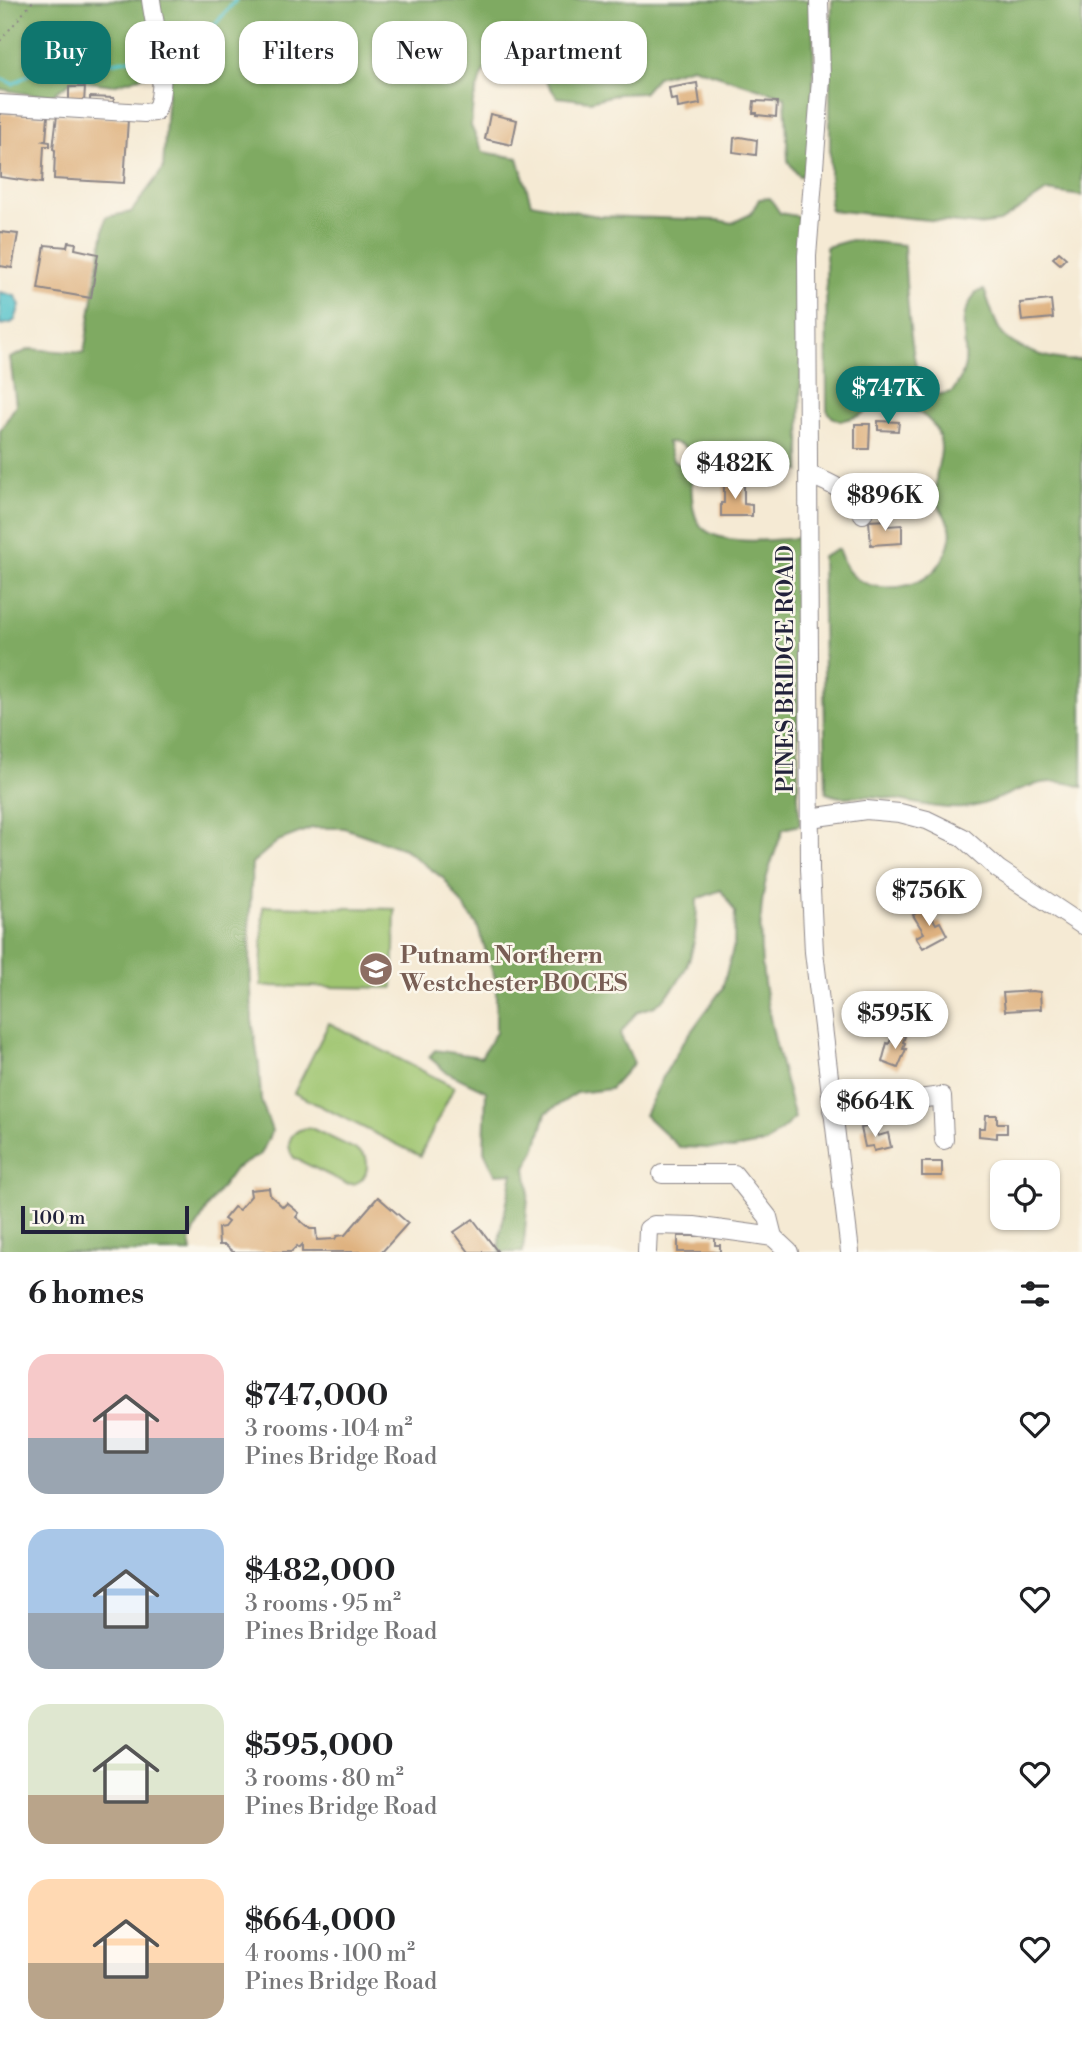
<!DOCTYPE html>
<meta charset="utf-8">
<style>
:root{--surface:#fff;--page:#f6f6f6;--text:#202124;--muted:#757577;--accent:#0f766e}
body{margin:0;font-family:"Libre Bodoni",serif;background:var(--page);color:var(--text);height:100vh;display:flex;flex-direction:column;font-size:26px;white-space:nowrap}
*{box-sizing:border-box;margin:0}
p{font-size:23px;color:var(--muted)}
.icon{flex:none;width:38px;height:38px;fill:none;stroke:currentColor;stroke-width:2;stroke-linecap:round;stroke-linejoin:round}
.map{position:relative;height:1252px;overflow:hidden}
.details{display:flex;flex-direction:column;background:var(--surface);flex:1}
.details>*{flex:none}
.hud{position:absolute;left:21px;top:21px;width:700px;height:63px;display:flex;gap:14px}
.buttons{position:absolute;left:990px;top:1160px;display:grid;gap:14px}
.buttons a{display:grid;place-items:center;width:70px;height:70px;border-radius:14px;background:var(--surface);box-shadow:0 2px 5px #0004;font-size:35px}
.scale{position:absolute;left:21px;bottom:18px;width:168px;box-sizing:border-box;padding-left:7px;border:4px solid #22223b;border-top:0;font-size:19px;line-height:24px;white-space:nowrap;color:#22223b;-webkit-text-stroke:5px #fbf7ec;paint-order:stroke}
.price{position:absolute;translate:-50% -60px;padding:0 16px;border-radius:24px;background:#fff;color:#222;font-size:23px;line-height:46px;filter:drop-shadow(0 2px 4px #0008)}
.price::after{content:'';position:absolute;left:50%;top:42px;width:21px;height:16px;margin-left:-10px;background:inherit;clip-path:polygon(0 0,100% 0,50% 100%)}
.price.current{background:var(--accent);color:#fff}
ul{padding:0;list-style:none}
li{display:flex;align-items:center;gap:21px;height:175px;padding:0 28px}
li span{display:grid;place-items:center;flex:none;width:196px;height:140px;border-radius:21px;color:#555}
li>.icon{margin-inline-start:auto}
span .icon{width:84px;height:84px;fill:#fffc;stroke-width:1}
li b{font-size:30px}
h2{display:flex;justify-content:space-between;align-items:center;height:84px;padding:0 28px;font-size:30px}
.pill{padding:0 24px;border-radius:21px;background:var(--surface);box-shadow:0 2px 5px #0004;font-size:24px;line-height:63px}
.pill.current{background:var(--accent);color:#fff}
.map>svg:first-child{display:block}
.green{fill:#9fc56f;stroke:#607455;stroke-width:2}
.forest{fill:#7faa62;stroke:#50664e;stroke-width:2}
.water{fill:#53c1c9;stroke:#3a7282;stroke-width:2}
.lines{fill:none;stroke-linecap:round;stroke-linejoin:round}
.stream{stroke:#53c1c9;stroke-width:3.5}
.building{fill:#dfb280}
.minor-casing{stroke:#8c8688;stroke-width:20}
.path{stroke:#8c8688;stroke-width:2;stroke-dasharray:2 5;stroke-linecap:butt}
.minor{stroke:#fff;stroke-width:18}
.labels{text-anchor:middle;stroke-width:5;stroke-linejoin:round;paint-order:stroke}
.street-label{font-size:24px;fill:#22223b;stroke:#fbf7ec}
.education-label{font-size:24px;font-weight:bold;fill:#785e54;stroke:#fbf7ec;text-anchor:start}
</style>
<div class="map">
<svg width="1082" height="1252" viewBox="0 0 1082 1252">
<rect width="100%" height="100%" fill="#fbf7ec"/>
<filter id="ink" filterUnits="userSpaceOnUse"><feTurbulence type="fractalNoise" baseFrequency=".0143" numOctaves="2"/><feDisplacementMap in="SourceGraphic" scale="14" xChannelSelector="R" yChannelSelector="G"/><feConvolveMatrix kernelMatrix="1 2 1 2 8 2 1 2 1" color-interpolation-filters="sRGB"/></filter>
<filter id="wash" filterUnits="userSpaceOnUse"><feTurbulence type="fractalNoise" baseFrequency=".00686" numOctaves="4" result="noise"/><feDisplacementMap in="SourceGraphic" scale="28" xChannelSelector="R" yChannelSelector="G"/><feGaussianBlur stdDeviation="1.57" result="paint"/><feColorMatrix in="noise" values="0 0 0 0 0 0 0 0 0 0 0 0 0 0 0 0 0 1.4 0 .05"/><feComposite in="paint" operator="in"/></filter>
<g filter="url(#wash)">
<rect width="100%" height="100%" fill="#f5ead4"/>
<g class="green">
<polygon points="263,906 395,909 393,988 261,986"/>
<polygon points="329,1023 454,1087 420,1156 294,1093"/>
<path d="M311,1128L359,1151L366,1157C370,1173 362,1187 345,1183L294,1158C283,1142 292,1128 311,1128Z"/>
</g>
<g class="forest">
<path d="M0,0H812L814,71L809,170L799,177L788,161L785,97L692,67L657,77L643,93L619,94L590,101L557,97L537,68L499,56L482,74L473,102L471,126L483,152L518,158L531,203L598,216L718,220L732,223L751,214L759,199L770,198L780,213L802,217L800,471C770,470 734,471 706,461C689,455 690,443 667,442L673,460L692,472C691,485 691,510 698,522C713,548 771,540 798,538V797L800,825L783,829C777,849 767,870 764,890C751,961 776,1049 795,1118L766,1143L733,1149L679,1147L645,1115L663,1077L682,1044L722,989L734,945L735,912L721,890L697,899C697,941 692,975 658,1004C652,1009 644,1008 638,1012C631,1017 625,1028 620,1034L634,1063L610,1089L577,1093L546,1113L536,1148L526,1168L529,1189L523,1252H500L499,1240L513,1173L495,1174L484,1151L486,1091L446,1072L429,1057L435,1050L481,1057L496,1032V981L477,925L444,879L404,849L344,828H312L278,841L252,863L249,931L252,1020L259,1065L261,1100L272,1131L261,1154L235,1169L208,1206L190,1240L192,1252H44L41,1250L6,1252L0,1249V431L16,405L10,358L30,349L84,353L106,217L131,212L163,169L169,73L143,76L113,85L74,80L52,95L27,94L0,89Z"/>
<polygon points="832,0 1082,0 1082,196 1047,191 1000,222 978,225 830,210 830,76"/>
<path d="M851,240L904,245C905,269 910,369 923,385C926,388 932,392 936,395L952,392C975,361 961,350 964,318C965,309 972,300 976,292L984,290C990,303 993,320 1001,332C1012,349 1063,365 1082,359V787C1034,769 1005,804 964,808C934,811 893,795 862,796C844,796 846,800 826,793L822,557L838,549C841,555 843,563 847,569C864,593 908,592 929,575C940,567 947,553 950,539C954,523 941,515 937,500C935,496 936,489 936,484C935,472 941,460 941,448C941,418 906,400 879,405C872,406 867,412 860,415C854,418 847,419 840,421L832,417L827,410L826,247Z"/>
</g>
<polygon class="water" points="0,292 15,296 20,305 15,320 11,323 0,325"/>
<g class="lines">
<g class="stream">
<polyline points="167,54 216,23 236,0"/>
<polyline points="0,78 13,84 62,55 108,63 155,55"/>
</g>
</g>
<g id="blocks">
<g class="building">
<polygon points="697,83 700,104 678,108 677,99 671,100 669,88"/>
<polygon points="69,87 85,87 84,103 69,103"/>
<polygon points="90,97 114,98 113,106 90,105"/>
<polygon points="754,101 777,102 776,117 757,115 757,113 753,113"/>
<polygon points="0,113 48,116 46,140 44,141 50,142 50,146 44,146 42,183 0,177"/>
<polygon points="490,114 517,120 512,145 485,139"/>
<polygon points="57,115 128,119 124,183 54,179 55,150 53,149"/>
<polygon points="740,137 757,140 756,155 733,152 734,138"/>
<polygon points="0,232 18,234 12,268 0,266"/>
<polygon points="68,242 76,243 75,249 98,254 91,298 38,289 45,245 67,247"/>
<polygon points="1059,252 1066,258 1060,264 1053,258"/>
<polygon points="1051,300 1053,318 1022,321 1020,303"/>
<polygon points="878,421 899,422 898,431 878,430"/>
<polygon points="855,424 870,424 869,449 855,449"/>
<polygon points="724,482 744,482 744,504 752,505 752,516 721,516 721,503 724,503"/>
<polygon points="887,520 887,526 902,525 902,543 871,545 869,521"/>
<polygon points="926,907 936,924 940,922 947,935 923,948 916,937 924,933 913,915"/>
<polygon points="1032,991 1040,992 1041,1009 1005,1011 1003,993"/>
<polygon points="894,1032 905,1036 903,1042 905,1043 903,1049 906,1049 898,1068 882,1062 887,1043 889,1044"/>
<polygon points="986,1115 997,1115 997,1123 1007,1123 1007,1133 997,1133 997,1138 979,1136 979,1128 985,1128"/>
<polygon points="876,1125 878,1136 888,1133 891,1147 874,1151 873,1146 865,1147 861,1128"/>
<rect x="922" y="1162" width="20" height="14"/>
<polygon points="269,1188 270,1195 283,1207 287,1203 299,1213 296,1217 310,1229 316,1229 317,1240 335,1239 337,1236 345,1235 378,1197 408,1223 382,1252 302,1252 302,1245 299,1248 297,1246 291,1252 233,1252 225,1245 219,1245 218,1228 224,1227 228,1222 224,1219 234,1207 239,1210 251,1196 250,1190"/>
<polygon points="473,1219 497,1251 495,1252 469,1252 454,1232"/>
<polygon points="678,1236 715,1236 715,1245 720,1245 720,1252 678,1252"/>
</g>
</g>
</g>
<g filter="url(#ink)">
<use href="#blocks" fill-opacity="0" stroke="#8c8688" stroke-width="2"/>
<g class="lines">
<g class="minor-casing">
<g id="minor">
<polyline points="819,0 821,79 807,256 810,869 814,952 850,1252"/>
<path d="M0,104L144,113L155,112C170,85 155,30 151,0"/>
<path d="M809,475C832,483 851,493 863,514"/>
<polyline points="810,818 866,810 900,813 927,820 962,837 998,869 1082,925"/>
<polyline points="832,1110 942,1096 944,1140"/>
<polyline points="662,1174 734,1174 768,1217 773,1237"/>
<polyline points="647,1252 648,1229 654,1225 694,1226 753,1234 773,1237 789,1252"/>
</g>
</g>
<polyline class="path" points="0,41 34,0"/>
<use href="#minor" class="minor"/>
</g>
</g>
<defs>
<g id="school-disc" transform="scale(1.75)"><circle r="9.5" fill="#8d6e63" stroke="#fbf7ec"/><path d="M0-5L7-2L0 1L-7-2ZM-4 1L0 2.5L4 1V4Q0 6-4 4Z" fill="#fff"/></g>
</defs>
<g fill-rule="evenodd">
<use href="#school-disc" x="376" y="969"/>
</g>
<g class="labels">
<g class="street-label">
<text transform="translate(785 669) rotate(-90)" y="8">PINES BRIDGE ROAD</text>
</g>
<g class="education-label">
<text x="400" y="963">Putnam Northern<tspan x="400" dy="28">Westchester BOCES</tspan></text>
</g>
</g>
</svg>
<div class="buttons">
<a><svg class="icon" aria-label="locate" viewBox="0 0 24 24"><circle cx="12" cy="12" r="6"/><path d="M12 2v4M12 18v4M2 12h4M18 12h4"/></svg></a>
</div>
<div class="scale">100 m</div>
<b class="price current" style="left:888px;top:426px">$747K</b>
<b class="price" style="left:735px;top:501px">$482K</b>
<b class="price" style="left:885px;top:533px">$896K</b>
<b class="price" style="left:929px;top:928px">$756K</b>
<b class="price" style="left:895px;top:1051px">$595K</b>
<b class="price" style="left:875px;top:1139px">$664K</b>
<div class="hud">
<a class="pill current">Buy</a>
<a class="pill">Rent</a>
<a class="pill">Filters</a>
<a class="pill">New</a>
<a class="pill">Apartment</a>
</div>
</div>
<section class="details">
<h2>6 homes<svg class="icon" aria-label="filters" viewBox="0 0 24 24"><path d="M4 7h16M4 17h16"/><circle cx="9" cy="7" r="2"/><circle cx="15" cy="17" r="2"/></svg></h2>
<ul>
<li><span style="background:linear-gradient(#f6c9c9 60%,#9aa5b1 0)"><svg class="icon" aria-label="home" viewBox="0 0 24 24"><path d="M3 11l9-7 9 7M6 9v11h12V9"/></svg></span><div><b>$747,000</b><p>3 rooms · 104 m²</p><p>Pines Bridge Road</p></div><svg class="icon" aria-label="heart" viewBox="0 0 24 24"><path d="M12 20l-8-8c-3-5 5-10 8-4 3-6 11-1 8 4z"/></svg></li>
<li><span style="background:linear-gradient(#a9c7e8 60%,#9aa5b1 0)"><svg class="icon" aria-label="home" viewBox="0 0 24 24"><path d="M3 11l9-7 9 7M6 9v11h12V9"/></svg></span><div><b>$482,000</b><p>3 rooms · 95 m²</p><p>Pines Bridge Road</p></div><svg class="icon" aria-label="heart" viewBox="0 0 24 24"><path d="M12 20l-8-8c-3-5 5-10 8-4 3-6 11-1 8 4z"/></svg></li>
<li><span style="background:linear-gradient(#dfe7d0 65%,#b9a48a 0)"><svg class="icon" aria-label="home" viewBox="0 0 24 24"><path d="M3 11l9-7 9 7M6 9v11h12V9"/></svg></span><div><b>$595,000</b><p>3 rooms · 80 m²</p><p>Pines Bridge Road</p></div><svg class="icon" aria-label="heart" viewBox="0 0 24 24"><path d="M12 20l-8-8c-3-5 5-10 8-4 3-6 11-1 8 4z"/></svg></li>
<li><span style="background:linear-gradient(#ffd9b3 60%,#b9a48a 0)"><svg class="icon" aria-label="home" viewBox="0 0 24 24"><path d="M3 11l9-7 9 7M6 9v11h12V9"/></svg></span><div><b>$664,000</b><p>4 rooms · 100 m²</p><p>Pines Bridge Road</p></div><svg class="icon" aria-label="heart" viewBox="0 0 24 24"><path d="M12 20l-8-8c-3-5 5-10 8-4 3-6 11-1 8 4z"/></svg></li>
</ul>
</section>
